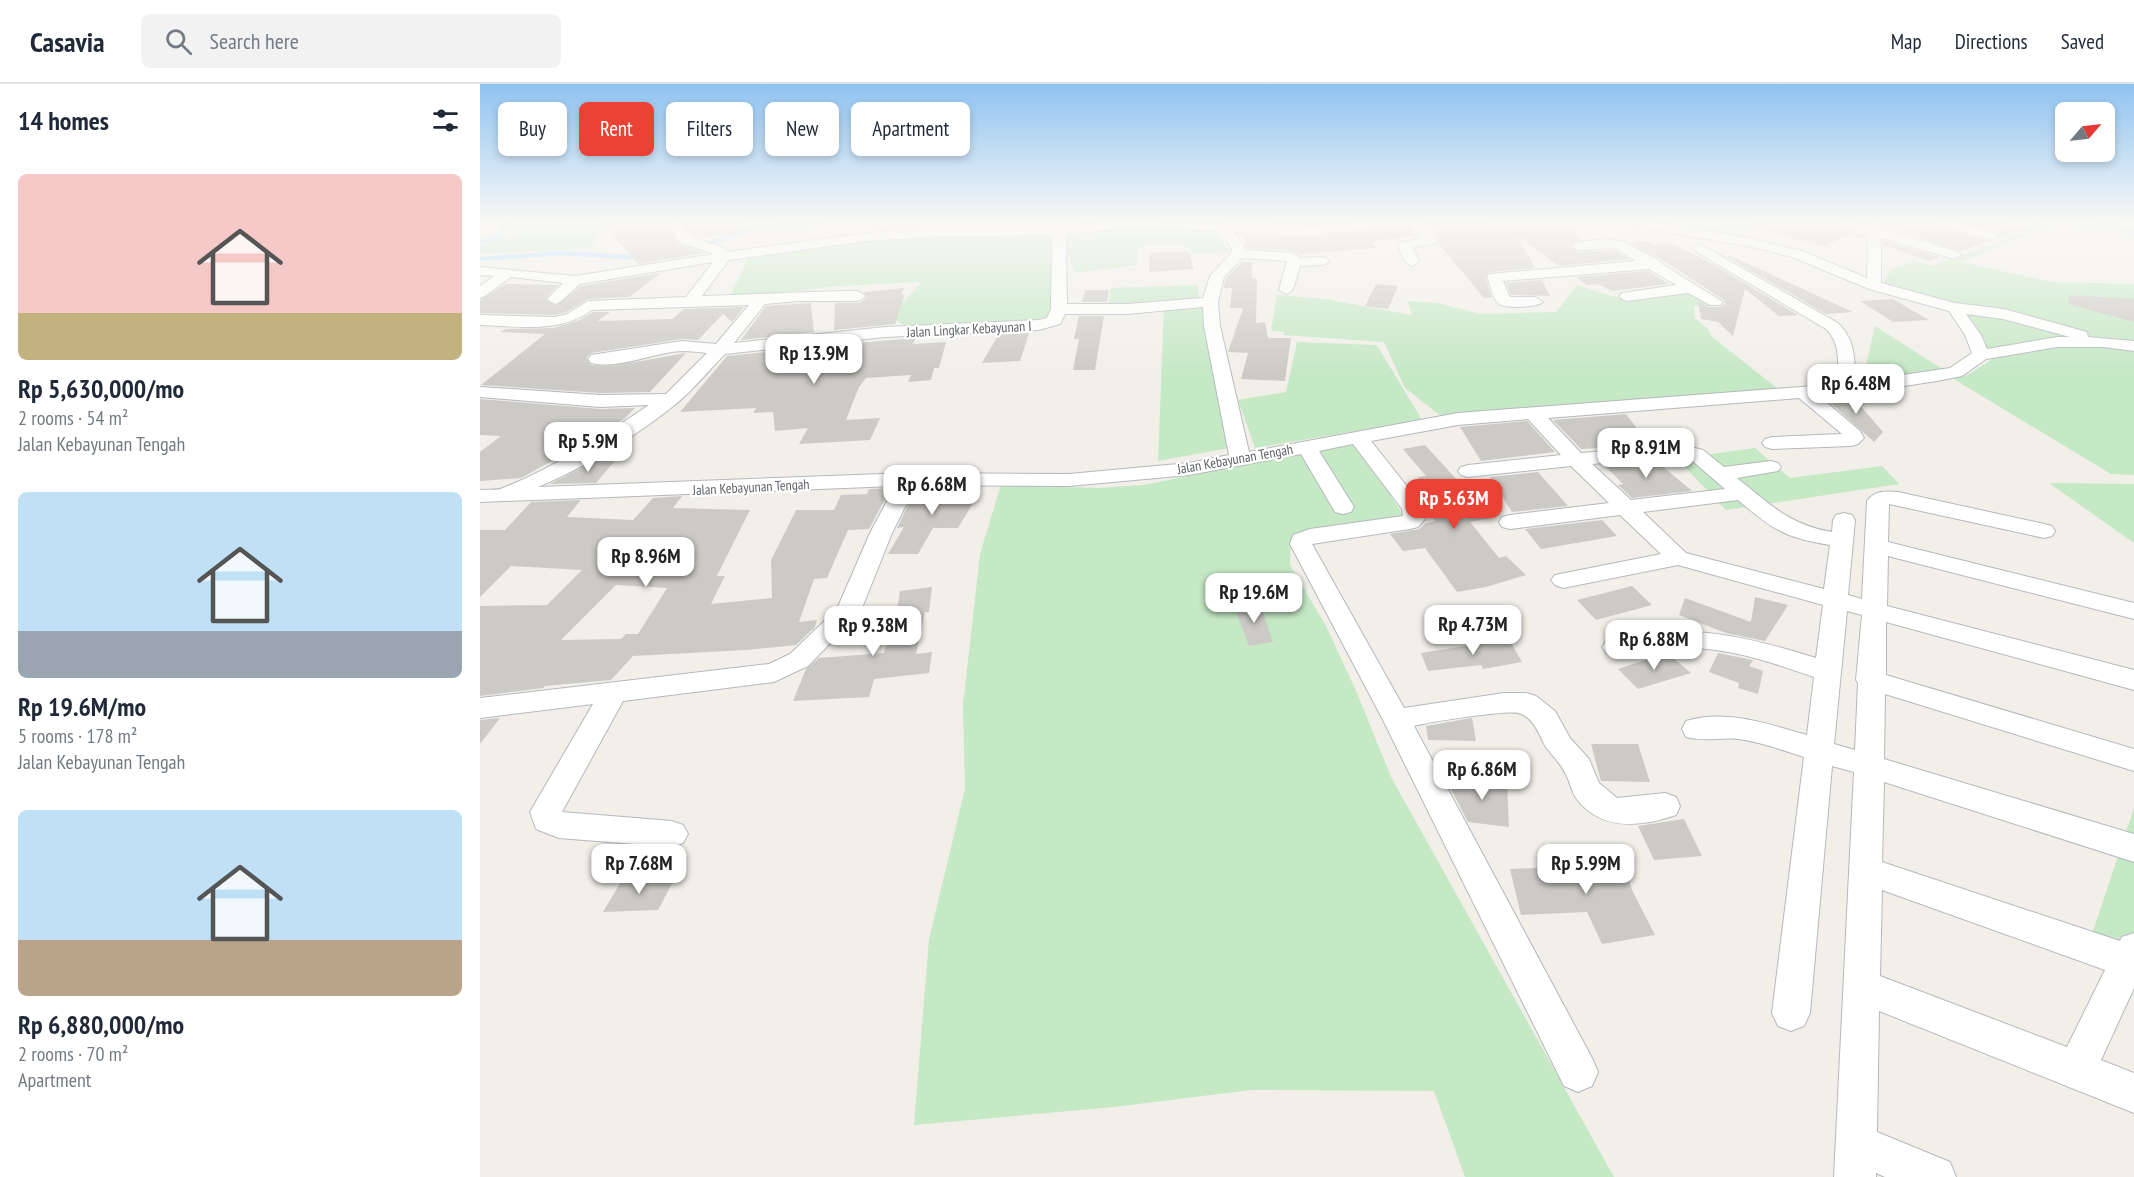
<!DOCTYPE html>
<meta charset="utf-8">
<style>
:root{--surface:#fff;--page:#f2f2f3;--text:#1f2937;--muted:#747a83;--line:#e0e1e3;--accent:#ea4335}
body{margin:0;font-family:"PT Sans Narrow",sans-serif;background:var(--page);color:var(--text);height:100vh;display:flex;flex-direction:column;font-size:22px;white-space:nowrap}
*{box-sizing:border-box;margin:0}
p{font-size:20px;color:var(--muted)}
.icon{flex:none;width:33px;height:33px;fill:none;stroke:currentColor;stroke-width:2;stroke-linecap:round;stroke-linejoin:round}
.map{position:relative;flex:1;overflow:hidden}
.drawer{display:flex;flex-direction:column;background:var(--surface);width:480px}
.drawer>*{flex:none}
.banner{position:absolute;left:18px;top:18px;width:570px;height:54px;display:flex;gap:12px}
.needle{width:39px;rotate:62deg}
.controls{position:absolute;left:1575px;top:18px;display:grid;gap:12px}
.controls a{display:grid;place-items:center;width:60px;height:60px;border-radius:9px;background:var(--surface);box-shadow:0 3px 9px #0003;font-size:30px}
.price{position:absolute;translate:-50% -51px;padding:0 14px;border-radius:12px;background:#fff;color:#222;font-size:20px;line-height:39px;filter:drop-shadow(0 2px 3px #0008)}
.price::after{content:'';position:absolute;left:50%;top:36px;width:18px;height:14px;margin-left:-9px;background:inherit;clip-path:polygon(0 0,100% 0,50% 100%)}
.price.selected{background:var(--accent);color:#fff}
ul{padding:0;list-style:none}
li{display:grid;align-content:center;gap:12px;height:318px;padding:0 18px}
li span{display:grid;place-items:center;height:186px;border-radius:9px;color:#555}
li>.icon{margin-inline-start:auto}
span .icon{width:108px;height:108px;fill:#fffc;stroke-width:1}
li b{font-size:26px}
h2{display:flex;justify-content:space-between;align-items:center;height:72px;padding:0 18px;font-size:26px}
.tag{padding:0 21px;border-radius:9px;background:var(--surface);box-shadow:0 3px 9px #0003;font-size:21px;line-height:54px}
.tag.selected{background:var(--accent);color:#fff}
header{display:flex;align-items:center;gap:36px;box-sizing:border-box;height:84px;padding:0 30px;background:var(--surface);border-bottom:2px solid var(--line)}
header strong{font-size:28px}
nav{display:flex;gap:33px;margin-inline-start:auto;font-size:21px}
.search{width:420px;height:54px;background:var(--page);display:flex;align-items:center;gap:15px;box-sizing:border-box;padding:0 21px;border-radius:9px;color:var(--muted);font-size:22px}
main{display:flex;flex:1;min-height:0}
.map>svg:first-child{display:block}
.green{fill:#c5e8c5}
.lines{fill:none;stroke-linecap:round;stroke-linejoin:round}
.stream{stroke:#aadaff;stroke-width:4.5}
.building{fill:#cccac5;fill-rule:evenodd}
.street-casing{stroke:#b5b8bc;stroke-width:2}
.street{fill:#fff;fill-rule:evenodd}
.labels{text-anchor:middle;stroke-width:4.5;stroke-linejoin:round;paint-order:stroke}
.far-street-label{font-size:14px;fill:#5f6368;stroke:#fff}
</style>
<header>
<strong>Casavia</strong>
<div class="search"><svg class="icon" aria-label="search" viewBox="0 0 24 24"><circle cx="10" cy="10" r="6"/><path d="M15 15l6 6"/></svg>Search here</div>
<nav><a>Map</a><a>Directions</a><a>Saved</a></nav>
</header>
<main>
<section class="drawer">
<h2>14 homes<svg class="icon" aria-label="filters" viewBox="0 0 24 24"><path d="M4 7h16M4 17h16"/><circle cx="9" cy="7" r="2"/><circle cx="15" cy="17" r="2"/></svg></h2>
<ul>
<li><span style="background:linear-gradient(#f6c9c9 75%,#c2b280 0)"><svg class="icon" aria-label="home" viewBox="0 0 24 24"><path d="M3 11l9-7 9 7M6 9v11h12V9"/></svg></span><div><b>Rp 5,630,000/mo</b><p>2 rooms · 54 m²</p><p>Jalan Kebayunan Tengah</p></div></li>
<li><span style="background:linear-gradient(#bfe0f5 75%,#9aa5b1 0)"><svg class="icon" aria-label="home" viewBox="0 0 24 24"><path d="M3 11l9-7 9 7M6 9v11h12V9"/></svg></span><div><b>Rp 19.6M/mo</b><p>5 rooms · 178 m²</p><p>Jalan Kebayunan Tengah</p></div></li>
<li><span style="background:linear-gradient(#bfe0f5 70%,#b9a48a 0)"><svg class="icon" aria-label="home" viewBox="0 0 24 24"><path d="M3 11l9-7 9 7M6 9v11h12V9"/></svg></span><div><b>Rp 6,880,000/mo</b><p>2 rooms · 70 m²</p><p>Apartment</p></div></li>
</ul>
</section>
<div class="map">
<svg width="1654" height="1093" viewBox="0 0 1654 1093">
<rect width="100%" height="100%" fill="#f1efe8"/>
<g class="green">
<polygon points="38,138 136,138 136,141 120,149 111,164 0,170 0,162 39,149"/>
<polygon points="1151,138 1277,138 1256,153 1299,162 1402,201 1411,185 1435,177 1452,182 1572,138 1622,138 1638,141 1654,149 1654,155 1633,147 1577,139 1481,178 1572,198 1654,200 1654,262 1624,258 1577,258 1501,271 1493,251 1474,224 1394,202 1317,170 1250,154"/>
<polygon points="658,144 735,146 749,168 715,170 707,162 659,162 657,181 595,189 581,148"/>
<polygon points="570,149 578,202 570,236 428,244 410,232 442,198 360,202 249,215 270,170 398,154"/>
<polygon points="717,201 749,364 678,377 684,221 628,221 631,204"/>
<polygon points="1097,201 1131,212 1153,215 1207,209 1230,222 1214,222 1215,234 1228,245 1231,252 1298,305 961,332 925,304 904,258 804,251 804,248 791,247 797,211 845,215 932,231 927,217 957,219 1001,230 1076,228"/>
<polygon points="1395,242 1464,286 1396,298 1396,289 1385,286"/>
<polygon points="817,258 897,261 942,336 775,364 758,316 806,308"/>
<polygon points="1590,261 1629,262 1654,266 1654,391 1631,390 1472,294 1488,291 1514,274"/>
<polygon points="876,357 924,433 811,453 810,481 846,542 877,609 911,693 1134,1093 985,1093 954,1007 771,1006 634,1023 434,1041 449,855 485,705 483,621 500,470 521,401 618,404 664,401"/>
<polygon points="1275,364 1310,394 1402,382 1419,400 1246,426 1197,375"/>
<polygon points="1569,399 1654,400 1654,459"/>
<polygon points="1654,724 1654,875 1613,847"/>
</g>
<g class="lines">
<g class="stream">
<polyline points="1622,138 1638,141 1654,149"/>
<polyline points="0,158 22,152 24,138"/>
<polyline points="204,166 220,163 274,143 342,138"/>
<polyline points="0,175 80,169 163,174"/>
</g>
</g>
<g class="building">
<polygon points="121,138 185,138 198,160 225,169 158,180"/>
<polygon points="202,138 260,138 261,147 223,154 210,150"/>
<polygon points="760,138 864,138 832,141"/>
<polygon points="944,138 1002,138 1005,141 1015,140 1022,144 1093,146 1100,156 1089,163 1097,168 1134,166 1149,175 1079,182 1038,152 1055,184 1009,188 1005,194 1012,213 1004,214 958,159 959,155 952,143"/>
<polygon points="1276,138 1355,138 1357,143 1386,152 1386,155 1373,150 1344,162 1276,145"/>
<polygon points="1403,138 1452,138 1454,143 1509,157 1481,167 1403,143"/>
<polygon points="1482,138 1528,138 1531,143 1542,146 1521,152 1518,147"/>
<polygon points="927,142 936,152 891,158 896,164 819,170 813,167 767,164 763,151 832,153 921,144"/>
<polygon points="1166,157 1174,161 1191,159 1227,177 1318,231 1299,232 1265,205 1253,252 1238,238 1221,235 1218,217 1229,223 1240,223 1245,220 1244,216 1181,175 1150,159"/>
<polygon points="1403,157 1460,173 1449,177 1403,161"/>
<polygon points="708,167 714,185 669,188 669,169"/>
<polygon points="1251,172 1336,211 1373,228 1346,230 1247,173"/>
<polygon points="762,178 772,178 772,194 777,195 776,239 785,238 788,254 811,254 805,297 761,295 768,269 748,268 763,224 750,224 752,204 744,204 744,202 746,194"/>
<polygon points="1168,187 1189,200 1132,207 1118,200 1107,201 1096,193"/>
<polygon points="181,189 149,213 108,215 86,228 76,231 0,229 0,216 26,200 78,201 65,215 76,222 101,202"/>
<polygon points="1062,196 1070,212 1031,211 1026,199"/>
<polygon points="896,200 918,202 908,225 885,222"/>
<polygon points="424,204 422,210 425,210 415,240 354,246 355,219 379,219 388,213 383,208"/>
<polygon points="605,206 629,206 627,218 602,218"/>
<polygon points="1589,211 1654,215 1654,238 1588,220"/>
<polygon points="1413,215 1449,236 1413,238 1380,217"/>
<polygon points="331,219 334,248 261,256 286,222"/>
<polygon points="264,223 252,238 243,230 218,256 202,255 111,269 106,274 111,281 133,282 206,269 170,308 120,309 1,301 65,250 20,248 26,245 73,244 100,236 113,228 130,228 118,237 192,235 204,225"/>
<polygon points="599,232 624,232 615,286 593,286 599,255 594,255"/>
<polygon points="549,249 540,277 502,279 519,250"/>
<polygon points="436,254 433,260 466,258 459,284 454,284 451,296 428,298 431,291 386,294 379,303 366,336 400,334 390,356 319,360 328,344 295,347 293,328 273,329 276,324 200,328 247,272 335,263 336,275 352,275 353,261"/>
<polygon points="1371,311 1403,348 1394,358 1345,314"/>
<polygon points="0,315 120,325 155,324 145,334 115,353 41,394 0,397 0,368 21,352 0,351"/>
<polygon points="1146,330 1167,357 1156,358 1160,362 1101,365 1073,336"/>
<polygon points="1047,337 1075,368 1001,377 980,343"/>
<polygon points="945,361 1012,434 990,438 1019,474 1026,472 1046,491 1006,503 977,508 945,464 923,467 910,450 939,445 944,440 955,437 945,424 949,422 939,411 948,409 938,393 946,392 923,365"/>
<polygon points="138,373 116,399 70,400 119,375"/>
<polygon points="1176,377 1212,407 1152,414 1138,401 1143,400 1124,381"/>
<polygon points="1058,388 1088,422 1032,428 1010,393"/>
<polygon points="437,403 472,403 500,408 478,444 453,444 438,470 408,470 424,443 417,444"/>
<path d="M411,404L389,445L368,446L347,494L334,495L319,538L337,536L335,543L316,561L266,566L153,572L131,596L65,602L63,604L0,612V522L67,521L102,486L31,482L0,513V446H25L51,418L101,416L87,433L153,436L173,414L202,412L193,424L270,426L237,492H245L231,520L292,514L291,476L316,426H354L361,411L387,410L389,405ZM136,501L187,504L158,550H146L141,555L81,556Z"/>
<polygon points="1122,436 1137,452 1061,465 1045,445"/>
<polygon points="1152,502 1172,521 1116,536 1097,516"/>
<polygon points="452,503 449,528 445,528 436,570 452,568 449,589 394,595 389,613 313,617 326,585 339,574 404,569 412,539 415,539 420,507"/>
<polygon points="1275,513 1308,521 1285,557 1246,549 1199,531 1205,514 1271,538"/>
<polygon points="779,517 793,558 769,562 754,522"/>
<polygon points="1029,555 1042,578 1003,585 1001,581 948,587 941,569"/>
<polygon points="1187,569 1211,589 1158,605 1138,585"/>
<polygon points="1238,569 1273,576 1269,582 1283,587 1278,610 1258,604 1259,599 1229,588"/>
<polygon points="20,634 0,660 0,636"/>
<polygon points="992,634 996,657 948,656 946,642"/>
<polygon points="1111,660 1158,660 1170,698 1121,697"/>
<polygon points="972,693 1027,699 1029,743 988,738 972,707"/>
<polygon points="1204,735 1222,772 1174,776 1158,742"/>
<polygon points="1136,765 1153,808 1175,851 1122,860 1107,828 1041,831 1030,785 1102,782 1097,767"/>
<polygon points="195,794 178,826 123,828 142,796"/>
</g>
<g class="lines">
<g class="street-casing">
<g id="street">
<path d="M187,138H199L209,152L244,164L247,168L386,149L454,145L564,144L633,138L832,143L885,138H940L950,144L957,156L955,159L933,164L939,178L932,182L925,178L918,162L920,159L942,154L927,139L921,142L832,151L753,148L766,166L813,169L820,174L843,173L850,177L843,181L820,182L813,206L806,210L799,206L807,177L762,174L744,193L738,218L740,242L769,368L978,329L1359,300C1357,280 1362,261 1346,245L1215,167L1213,164L1220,160L1358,239C1376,257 1374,275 1376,298L1470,284L1492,269L1485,251L1469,227L1389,205L1312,173L1273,163L1151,142L1145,138H1172L1273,155L1322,167L1387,194L1388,150L1358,141L1357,138H1376L1388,141L1389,138H1401V145L1479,168L1481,171L1474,175L1401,154V199L1475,219L1524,225L1607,248L1608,253L1654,257V267L1624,263H1577L1506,275L1482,292L1457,297L1385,308L1339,312L1380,347L1384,354L1378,360L1371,362L1292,365L1285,363L1282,359L1285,355L1292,353L1362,350L1319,314L1068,334L1101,369L1203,361L1223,366L1244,383L1291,377L1298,379L1301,383L1298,387L1257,394C1290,420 1309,441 1352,448L1353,436L1356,431L1364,429L1372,431L1375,436L1368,511L1382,515L1387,417C1395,406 1406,407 1418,408L1564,440L1572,442L1575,447L1572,452L1564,454L1409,420L1408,458L1654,519V535L1408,472L1407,522L1654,586V606L1406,538V591L1654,665V687L1405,610L1404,675L1654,750V778L1404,698L1402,778L1640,857L1642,853L1654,849V904L1621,976L1654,989V1029L1399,927L1397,1048L1470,1078L1476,1093H1405L1396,1089V1093H1354L1374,688L1352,682L1330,929L1324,942L1311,947L1298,942L1292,929L1324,673C1302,666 1281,658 1259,655C1241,653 1223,658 1206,653L1202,645L1206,637C1246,625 1288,640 1327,651L1334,593C1293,579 1251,564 1208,564C1185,563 1144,574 1126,569L1122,563L1126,557C1198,536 1266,552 1336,574L1343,521L1198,481L1083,504L1075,501L1071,496L1075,491L1181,470L1140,431L1030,445L1022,443L1019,438L1022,433L1030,431L1129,419L1091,382L988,393L981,391L978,387L981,383L988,381L1081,371L1048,335L978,341L891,357L941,420L945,435L938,443L930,445L832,460L924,624L1024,609H1046L1056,612L1075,627L1090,654L1109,675L1119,699L1137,714L1185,709L1196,713L1200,722L1196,731C1161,743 1121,748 1096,714C1091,707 1090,697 1085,689C1080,678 1070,670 1064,660C1059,649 1052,632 1038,629C1026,626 949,638 934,642L1112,974L1118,988L1112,1002L1098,1008L1084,1002L903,636L810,460L813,451L830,445L923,432L922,425L873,360L839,367L874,423L871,428L863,430L855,428L821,370L709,391L589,402L436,401L412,449L380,529L328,582L294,598L143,617L82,728L192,737L203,741L208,750L203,759L192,763L79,754L56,745L50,728L113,620L0,634V614L289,580L310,570L357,525L390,449L415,402L0,418V406C7,405 17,407 23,404C75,383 123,352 169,321L120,323L0,313V303L120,311L186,310L227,269C219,268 210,267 202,267C173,268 140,286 111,279L108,275L111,271L202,257L236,260L269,221L112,226C80,250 38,242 0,241V231L76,233L87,230L108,217L206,213L233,178L100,200L80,218L75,220L67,215L83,199L31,193L5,212L0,214V202L14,192L0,191V183L95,192L234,170L199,158ZM650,144L740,147L753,167L730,192L723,214L647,220H587L586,150ZM572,151L571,225L567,234L559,236L405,243L254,259L285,220L319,217H378L386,212L378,207C326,207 274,211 222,212L249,176L386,157L454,153ZM723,223L724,242L749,371L709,379L589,390L429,389L58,403C104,384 158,351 197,319C214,305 229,286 245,270L405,253L559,246L580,240L585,230H647ZM1486,230L1523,235L1590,253H1577L1507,265L1501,251ZM1203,373L1209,374L1245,405L1151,416L1112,380ZM1258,416C1292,445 1305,454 1350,461L1344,505L1206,469L1163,428ZM1367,527L1382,531L1376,596L1378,599L1375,666L1354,660ZM1402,806L1625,886L1587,963L1400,892Z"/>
<polygon points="1454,138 1474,138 1517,149 1519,152 1512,156 1455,141"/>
<polygon points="1530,138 1551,138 1555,141 1549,145 1531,141"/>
<path d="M1128,155L1144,158L1180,177L1182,180L1243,218L1240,221H1230L1208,209L1147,217L1142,215L1139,212L1142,209L1196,201L1169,185L1023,197L1030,213H1055L1063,218C1058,223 1026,225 1019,220C1013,216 1010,200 1007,193L1009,190L1156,177L1135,164L1098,166L1091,162L1098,158Z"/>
</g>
</g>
<use href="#street" class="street"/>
</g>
<linearGradient id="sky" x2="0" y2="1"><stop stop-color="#8fc3f1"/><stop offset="0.47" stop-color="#f9f8f5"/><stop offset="1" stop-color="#f9f8f5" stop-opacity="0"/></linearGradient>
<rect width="1654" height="291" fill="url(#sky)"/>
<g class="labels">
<g class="far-street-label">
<text transform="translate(489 245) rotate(-3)" y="5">Jalan Lingkar Kebayunan I</text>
<text transform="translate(755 375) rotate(-10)" y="5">Jalan Kebayunan Tengah</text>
<text transform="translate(271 403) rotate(-3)" y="5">Jalan Kebayunan Tengah</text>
</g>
</g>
</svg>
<div class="controls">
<a><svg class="needle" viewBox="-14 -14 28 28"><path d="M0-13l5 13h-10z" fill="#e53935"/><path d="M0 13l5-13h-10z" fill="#747a83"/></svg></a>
</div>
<b class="price" style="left:334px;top:301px">Rp 13.9M</b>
<b class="price" style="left:1376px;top:331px">Rp 6.48M</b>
<b class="price" style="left:108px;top:389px">Rp 5.9M</b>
<b class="price" style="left:1166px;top:395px">Rp 8.91M</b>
<b class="price" style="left:452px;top:432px">Rp 6.68M</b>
<b class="price selected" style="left:974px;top:446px">Rp 5.63M</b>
<b class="price" style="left:166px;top:504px">Rp 8.96M</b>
<b class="price" style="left:774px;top:540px">Rp 19.6M</b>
<b class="price" style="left:993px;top:572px">Rp 4.73M</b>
<b class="price" style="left:393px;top:573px">Rp 9.38M</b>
<b class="price" style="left:1174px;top:587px">Rp 6.88M</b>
<b class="price" style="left:1002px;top:717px">Rp 6.86M</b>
<b class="price" style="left:159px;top:811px">Rp 7.68M</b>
<b class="price" style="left:1106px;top:811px">Rp 5.99M</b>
<div class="banner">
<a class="tag">Buy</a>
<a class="tag selected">Rent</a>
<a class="tag">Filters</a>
<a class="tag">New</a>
<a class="tag">Apartment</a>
</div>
</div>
</main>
